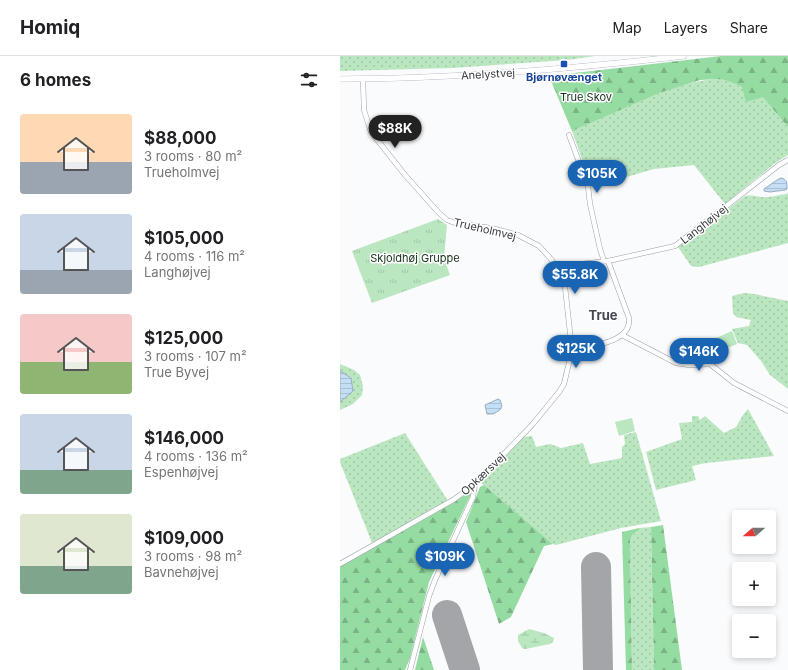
<!DOCTYPE html>
<meta charset="utf-8">
<style>
:root{--surface:#fff;--page:#f6f6f6;--text:#202124;--muted:#757577;--line:#e0e0e0;--accent:#1965b4}
body{margin:0;font-family:Inter,sans-serif;background:var(--page);color:var(--text);height:100vh;display:flex;flex-direction:column;font-size:15px;white-space:nowrap}
*{box-sizing:border-box;margin:0}
p{font-size:13px;color:var(--muted)}
.icon{flex:none;width:22px;height:22px;fill:none;stroke:currentColor;stroke-width:2;stroke-linecap:round;stroke-linejoin:round}
.map{position:relative;flex:1;overflow:hidden}
.details{display:flex;flex-direction:column;background:var(--surface);width:340px}
.details>*{flex:none}
.needle{width:26px;rotate:250deg}
.tools{position:absolute;left:392px;top:454px;display:grid;gap:8px}
.tools a{display:grid;place-items:center;width:44px;height:44px;border-radius:4px;background:var(--surface);box-shadow:0 2px 6px #0003;font-size:20px}
.price{position:absolute;translate:-50% -34px;padding:0 9px;border-radius:14px;background:var(--accent);color:#fff;font-size:13px;line-height:26px;filter:drop-shadow(0 1px 2px #0008)}
.price::after{content:'';position:absolute;left:50%;top:24px;width:12px;height:9px;margin-left:-6px;background:inherit;clip-path:polygon(0 0,100% 0,50% 100%)}
.price.on{background:#222;color:#fff}
ul{padding:0;list-style:none}
li{display:flex;align-items:center;gap:12px;height:100px;padding:0 20px}
li span{display:grid;place-items:center;flex:none;width:112px;height:80px;border-radius:4px;color:#555}
li>.icon{margin-inline-start:auto}
span .icon{width:48px;height:48px;fill:#fffc;stroke-width:1}
li b{font-size:17px}
h2{display:flex;justify-content:space-between;align-items:center;height:48px;padding:0 20px;font-size:17px}
header{display:flex;align-items:center;gap:24px;box-sizing:border-box;height:56px;padding:0 20px;background:var(--surface);border-bottom:1px solid var(--line)}
header strong{font-size:19px}
nav{display:flex;gap:22px;margin-inline-start:auto;font-size:14px}
main{display:flex;flex:1;min-height:0}
.map>svg:first-child{display:block}
.grass{fill:url(#grass-dots)}
.forest{fill:url(#forest-firs)}
.wetland{fill:url(#wetland-marsh)}
.park{fill:url(#park-tufts)}
.garden{fill:#bae6c0}
.water{fill:url(#water-rules);stroke:#9aadbf}
.lines{fill:none;stroke-linecap:round;stroke-linejoin:round}
.runway{stroke:#a4a5a8;stroke-width:30}
.minor-casing{stroke:#9ca0aa;stroke-width:5.5}
.tertiary-casing{stroke:#9ca0aa;stroke-width:6}
.minor{stroke:#fff;stroke-width:4.5}
.tertiary{stroke:#fff;stroke-width:5.5}
.transit-dot{fill:#1a4fb4;stroke:#fff;stroke-width:1.5}
.labels{text-anchor:middle;stroke-width:3;stroke-linejoin:round;paint-order:stroke}
.street-label{font-size:11px;fill:#383a3e;stroke:#fff}
.transit-label{font-size:11px;font-weight:bold;fill:#164399;stroke:#fff}
.park-label{font-size:11px;fill:#133019;stroke:#fff}
.quarter-label{font-size:13px;font-weight:bold;fill:#434750;stroke:#fff}
</style>
<header>
<strong>Homiq</strong>
<nav><a>Map</a><a>Layers</a><a>Share</a></nav>
</header>
<main>
<section class="details">
<h2>6 homes<svg class="icon" aria-label="filters" viewBox="0 0 24 24"><path d="M4 7h16M4 17h16"/><circle cx="9" cy="7" r="2"/><circle cx="15" cy="17" r="2"/></svg></h2>
<ul>
<li><span style="background:linear-gradient(#ffd9b3 60%,#9aa5b1 0)"><svg class="icon" aria-label="home" viewBox="0 0 24 24"><path d="M3 11l9-7 9 7M6 9v11h12V9"/></svg></span><div><b>$88,000</b><p>3 rooms · 80 m²</p><p>Trueholmvej</p></div></li>
<li><span style="background:linear-gradient(#c9d6e8 70%,#9aa5b1 0)"><svg class="icon" aria-label="home" viewBox="0 0 24 24"><path d="M3 11l9-7 9 7M6 9v11h12V9"/></svg></span><div><b>$105,000</b><p>4 rooms · 116 m²</p><p>Langhøjvej</p></div></li>
<li><span style="background:linear-gradient(#f6c9c9 60%,#8fb573 0)"><svg class="icon" aria-label="home" viewBox="0 0 24 24"><path d="M3 11l9-7 9 7M6 9v11h12V9"/></svg></span><div><b>$125,000</b><p>3 rooms · 107 m²</p><p>True Byvej</p></div></li>
<li><span style="background:linear-gradient(#c9d6e8 70%,#7fa58c 0)"><svg class="icon" aria-label="home" viewBox="0 0 24 24"><path d="M3 11l9-7 9 7M6 9v11h12V9"/></svg></span><div><b>$146,000</b><p>4 rooms · 136 m²</p><p>Espenhøjvej</p></div></li>
<li><span style="background:linear-gradient(#dfe7d0 65%,#7fa58c 0)"><svg class="icon" aria-label="home" viewBox="0 0 24 24"><path d="M3 11l9-7 9 7M6 9v11h12V9"/></svg></span><div><b>$109,000</b><p>3 rooms · 98 m²</p><p>Bavnehøjvej</p></div></li>
</ul>
</section>
<div class="map">
<svg width="448" height="614" viewBox="0 0 448 614">
<defs>
<pattern id="grass-dots" width="8" height="8" patternUnits="userSpaceOnUse"><rect width="8" height="8" fill="#bae6c0"/><path d="M2 2h.1M6 6h.1" fill="none" stroke="#a1c6a6" stroke-width="1.8" stroke-linecap="round"/></pattern>
<pattern id="forest-firs" width="22" height="20" patternUnits="userSpaceOnUse"><rect width="22" height="20" fill="#95dca2"/><path d="M5 1l3.5 6h-7zM16 11l3.5 6h-7z" fill="#7bb385"/></pattern>
<pattern id="wetland-marsh" width="20" height="14" patternUnits="userSpaceOnUse"><rect width="20" height="14" fill="#bae6c0"/><path d="M1 5h8M5 5V1M11 12h8M15 12V8" fill="none" stroke="#a1c6a6"/></pattern>
<pattern id="park-tufts" width="24" height="20" patternUnits="userSpaceOnUse"><rect width="24" height="20" fill="#bae6c0"/><path d="M3 7l-1-3M5 7V3M7 7l1-3M15 17l-1-3M17 17v-4M19 17l1-3" fill="none" stroke="#a1c6a6"/></pattern>
<pattern id="water-rules" width="6" height="5" patternUnits="userSpaceOnUse"><rect width="6" height="5" fill="#c4def6"/><path d="M0 2.5h6" fill="none" stroke="#a9bfd4"/></pattern>
</defs>
<rect width="100%" height="100%" fill="#fafbfd"/>
<g class="grass">
<polygon points="0,0 255,0 227,4 112,12 0,15"/>
<path d="M377,23L385,24L423,40L448,71V99L434,108L385,148L354,109L314,113L252,131L232,75C275,56 330,26 377,23Z"/>
<path d="M448,136V187L359,211L351,210L338,191L405,140C411,139 415,140 421,141C429,142 438,139 447,138Z"/>
<polygon points="404,237 414,238 448,245 448,333 430,319 421,305 407,289 398,287 392,273 409,270 411,264 396,261 393,257 392,240"/>
<polygon points="0,308 14,314 20,319 23,330 22,339 13,348 0,354"/>
<polygon points="408,353 434,400 366,407 352,410 356,424 316,434 306,396 342,383 339,367 352,366 352,360 358,360 360,364 365,360 384,377 396,371 403,359"/>
<polygon points="296,376 321,465 281,472 216,489 213,488 140,426 184,381 192,380 196,391 210,388 221,392 243,387 250,408 282,402 282,391 285,388 284,379"/>
<polygon points="65,377 108,445 32,487 0,406 0,403"/>
<polygon points="311,471 314,614 292,614 290,483 293,478 299,474 299,472"/>
</g>
<g class="forest">
<polygon points="381,0 448,0 448,71 423,41 406,46 402,31 385,24 377,23 360,24 319,37 232,75 209,20"/>
<polygon points="144,429 213,488 204,490 171,561 159,568 126,466 140,431"/>
<polygon points="129,436 131,438 89,526 70,602 65,614 0,614 0,510 115,446"/>
<polygon points="323,469 342,614 314,614 311,471"/>
<polygon points="299,472 299,474 293,478 290,483 292,614 286,614 282,476"/>
<polygon points="83,581 94,614 75,614"/>
</g>
<polygon class="wetland" points="189,573 204,577 214,582 213,586 210,588 185,593 182,592 178,585 178,579"/>
<polygon class="park" points="98,163 107,169 104,202 110,219 32,247 12,195"/>
<g class="garden">
<polygon points="392,275 397,288 373,298 367,286"/>
<polygon points="292,362 295,375 279,380 275,366"/>
</g>
<g class="water">
<path d="M441,122C447,123 447,127 447,133L445,134L430,136L424,135V133L437,124Z"/>
<polygon points="0,315 11,322 13,335 0,346"/>
<polygon points="158,343 160,344 162,350 160,354 153,358 147,358 145,349"/>
</g>
<g class="lines">
<g class="runway">
<polyline points="256,511 258,614"/>
<polyline points="107,559 125,614"/>
</g>
<g class="minor-casing">
<g id="minor">
<polyline points="229,79 248,130 250,148 260,193 264,205"/>
<polyline points="268,205 335,190 439,109 448,104"/>
<path d="M218,212L232,209L268,205L289,262C292,287 250,290 232,294"/>
<polyline points="282,279 336,307 349,309 370,308 394,327 448,355"/>
<polyline points="0,508 113,444 135,428 192,369 219,336 224,328 232,294 225,231 222,220 211,203 199,190 178,179 151,172 115,167 107,164 99,157 65,119 31,76 24,54 23,23"/>
<polyline points="70,614 89,540 95,524 133,441 135,428"/>
</g>
</g>
<g class="tertiary-casing">
<path id="tertiary" d="M0,23C115,23 230,13 344,0"/>
</g>
<use href="#minor" class="minor"/>
<use href="#tertiary" class="tertiary"/>
</g>
<rect class="transit-dot" x="220" y="4" width="8" height="8" rx="2"/>
<g class="labels">
<g class="street-label">
<text transform="translate(148 18) rotate(-3)" y="4">Anelystvej</text>
<text transform="translate(364 168) rotate(-38)" y="4">Langhøjvej</text>
<text transform="translate(145 173) rotate(13)" y="4">Trueholmvej</text>
<text transform="translate(143 418) rotate(-43)" y="4">Opkærsvej</text>
</g>
<g class="transit-label">
<text x="224" y="25">Bjørnøvænget</text>
</g>
<g class="park-label">
<text x="246" y="45">True Skov</text>
<text x="75" y="206">Skjoldhøj Gruppe</text>
</g>
<g class="quarter-label">
<text x="263" y="264">True</text>
</g>
</g>
</svg>
<div class="tools">
<a><svg class="needle" viewBox="-14 -14 28 28"><path d="M0-13l5 13h-10z" fill="#e53935"/><path d="M0 13l5-13h-10z" fill="#757577"/></svg></a>
<a>+</a>
<a>−</a>
</div>
<b class="price on" style="left:55px;top:93px">$88K</b>
<b class="price" style="left:257px;top:138px">$105K</b>
<b class="price" style="left:235px;top:239px">$55.8K</b>
<b class="price" style="left:236px;top:313px">$125K</b>
<b class="price" style="left:359px;top:316px">$146K</b>
<b class="price" style="left:105px;top:521px">$109K</b>
</div>
</main>
